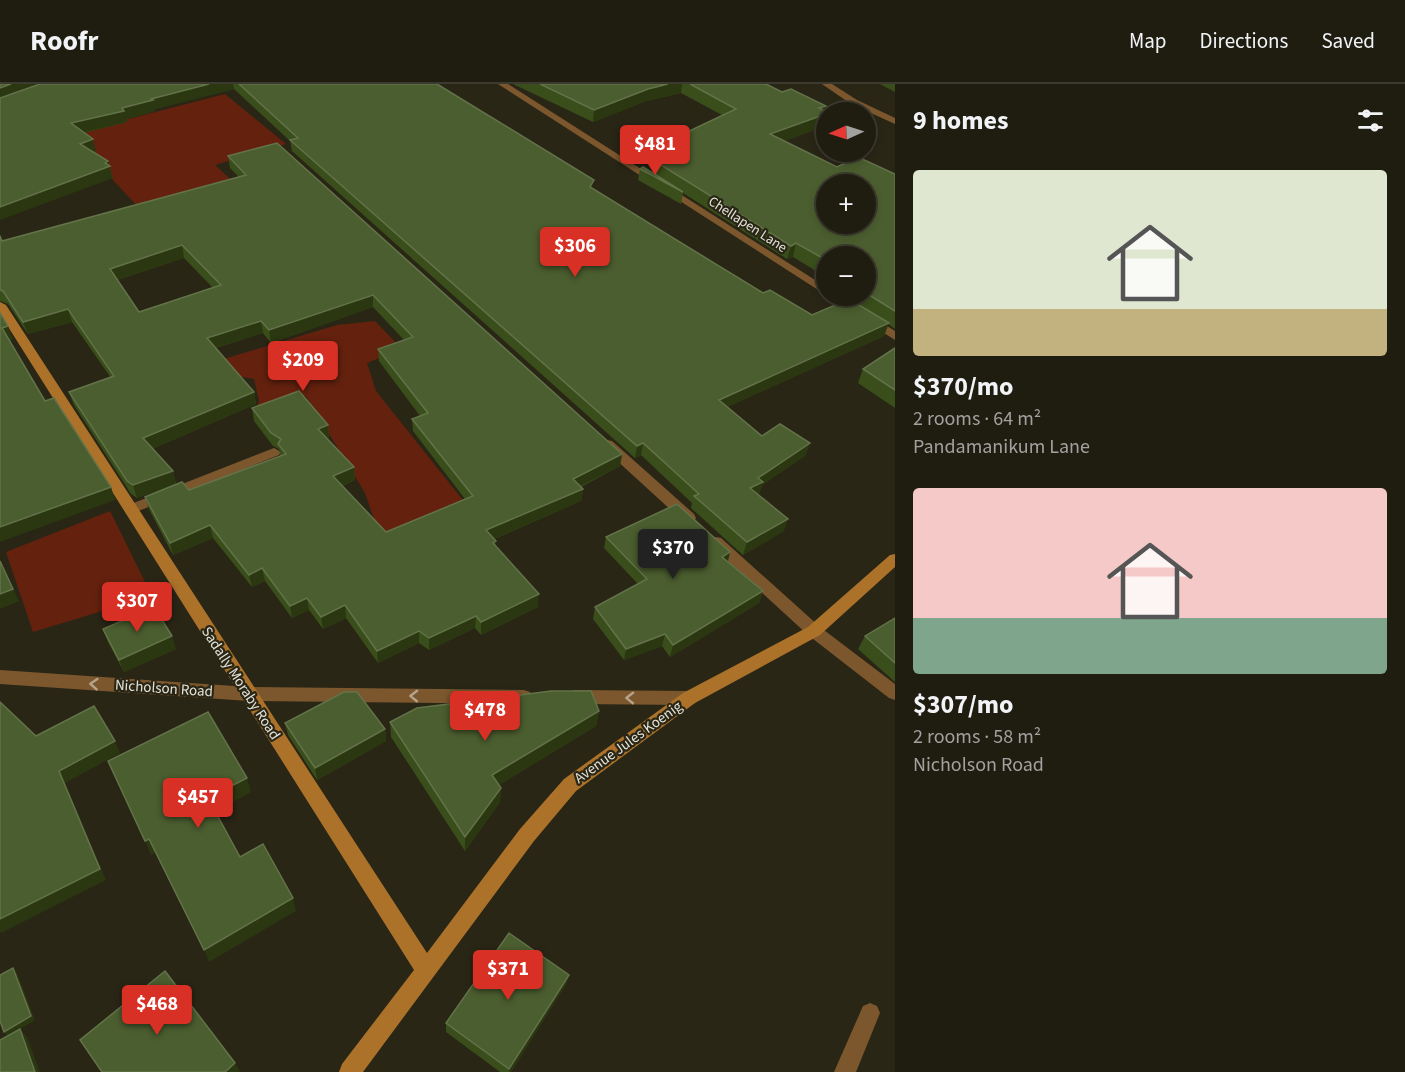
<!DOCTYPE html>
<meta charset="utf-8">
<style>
:root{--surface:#1f1c10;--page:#2c291e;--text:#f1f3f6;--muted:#a1a19f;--line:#3c3a30;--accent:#d93025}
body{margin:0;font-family:"Source Sans 3",sans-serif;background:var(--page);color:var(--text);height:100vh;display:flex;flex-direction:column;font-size:22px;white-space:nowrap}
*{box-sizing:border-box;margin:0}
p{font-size:20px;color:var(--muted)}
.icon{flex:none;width:33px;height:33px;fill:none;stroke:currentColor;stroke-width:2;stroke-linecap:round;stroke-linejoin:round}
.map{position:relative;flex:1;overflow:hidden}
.details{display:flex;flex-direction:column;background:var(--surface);width:510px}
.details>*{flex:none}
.needle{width:39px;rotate:267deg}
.controls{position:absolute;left:816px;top:18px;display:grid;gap:12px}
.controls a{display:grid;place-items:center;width:60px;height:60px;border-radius:50%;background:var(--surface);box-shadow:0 3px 9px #0003,0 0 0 2px var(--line);font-size:30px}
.price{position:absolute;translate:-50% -51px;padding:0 14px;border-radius:6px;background:var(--accent);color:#fff;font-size:20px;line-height:39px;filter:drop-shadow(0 2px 3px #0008)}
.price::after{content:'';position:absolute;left:50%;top:36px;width:18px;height:14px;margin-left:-9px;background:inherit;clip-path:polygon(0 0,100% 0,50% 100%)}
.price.current{background:#222;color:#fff}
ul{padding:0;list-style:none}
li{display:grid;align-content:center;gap:12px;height:318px;padding:0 18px}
li span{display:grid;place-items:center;height:186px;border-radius:6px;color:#555}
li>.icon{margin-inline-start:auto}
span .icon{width:108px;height:108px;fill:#fffc;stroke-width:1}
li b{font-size:26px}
h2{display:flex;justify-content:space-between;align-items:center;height:72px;padding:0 18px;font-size:26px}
header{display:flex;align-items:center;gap:36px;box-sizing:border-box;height:84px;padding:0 30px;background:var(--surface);border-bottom:2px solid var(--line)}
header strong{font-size:28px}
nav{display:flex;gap:33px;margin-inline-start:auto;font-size:21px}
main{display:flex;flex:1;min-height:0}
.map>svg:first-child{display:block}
.green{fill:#64210e}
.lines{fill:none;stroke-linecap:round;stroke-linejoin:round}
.street{fill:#7c572e;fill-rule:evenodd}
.secondary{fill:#ac722a;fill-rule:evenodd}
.wall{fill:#394e1a;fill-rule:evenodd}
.shaded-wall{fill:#2b3710}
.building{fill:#4b5e2f;stroke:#637349;stroke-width:1.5;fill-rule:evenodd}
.oneway{stroke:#b5a38b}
.labels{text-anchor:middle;stroke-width:4.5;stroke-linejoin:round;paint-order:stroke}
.far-street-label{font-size:14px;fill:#e4e2d7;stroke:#292616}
.street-label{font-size:15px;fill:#e4e2d7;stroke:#292616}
</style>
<header>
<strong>Roofr</strong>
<nav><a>Map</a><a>Directions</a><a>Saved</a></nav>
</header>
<main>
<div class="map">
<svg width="895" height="988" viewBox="0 0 895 988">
<rect width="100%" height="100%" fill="#292616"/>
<g class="green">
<polygon points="225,10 286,60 215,81 240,104 139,124 70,50"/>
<polygon points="375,237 402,265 367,279 376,307 466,420 391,454 375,438 365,409 306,312 254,329 259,317 254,295 232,291 224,275 337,241"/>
<polygon points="110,427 152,512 33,548 6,468"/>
</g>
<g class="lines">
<g class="street">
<polygon points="498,0 508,0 826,203 826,211"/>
<polygon points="822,0 832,0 857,16 895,34 895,40 851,20"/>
<polygon points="826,212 839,212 895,247 895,256"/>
<polygon points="607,356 612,357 694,430 696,434 694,438 684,438 602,363 600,360 602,357"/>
<polygon points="274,364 281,368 279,371 136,428 126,428 124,425 126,422"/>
<polygon points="716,453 721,454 820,543 895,600 895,616 889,614 808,551 711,462 709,458"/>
<polygon points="0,586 249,603 524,606 530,608 532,613 530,618 524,620 249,617 0,600"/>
<polygon points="575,606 689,607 695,609 697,614 695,619 689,621 575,620 569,618 567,613 569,608"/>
<polygon points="870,919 877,922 880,929 856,988 834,988 863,922"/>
</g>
<polygon class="secondary" points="0,218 6,221 427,869 520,745 564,695 683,609 808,543 890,471 895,470 895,483 820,551 695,619 576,707 534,757 363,988 339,988 342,980 414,886 0,230"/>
</g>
<g class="wall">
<polygon points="0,0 437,0 593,105 763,209 812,231 858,220 861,213 859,212 866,212 866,172 826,172 826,193 793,173 787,175 683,109 681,120 638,96 640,85 654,90 656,78 666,74 662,72 664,59 722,31 681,9 646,17 593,38 513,0 766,0 782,8 826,22 824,27 826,28 826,42 784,57 837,83 895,90 895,245 888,240 884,252 727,323 762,352 806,371 762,401 759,410 758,411 784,447 743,471 691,424 692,419 641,371 635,374 292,67 290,57 234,5 155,25 155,27 126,35 127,38 84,49 96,67 93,68 109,82 113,94"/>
<polygon points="880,0 895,0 895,8"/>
<path d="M228,72L622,370L620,382L581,403L583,405L581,417L494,455L496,462L538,523L481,551L475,544L429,566L419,559L378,579L346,534L323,545L309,526L292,534L265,497L252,503L213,454L173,471L149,425L145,413L189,406L280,372L279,365L273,362L254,337L252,324L328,341L329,354L327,355L354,383L355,396L342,402L386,448L465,415L413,347L412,335L420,332L379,277L378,265L404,256L373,223L271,259L263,249L216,264L254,308L256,320L152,365L173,387L176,400L137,414L131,410L74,321L69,308L111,294L72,238L28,250L8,220L0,217V150L2,157L239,93L230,84ZM184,174L213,204L139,228L117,196Z"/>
<polygon points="895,264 895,324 858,299 863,285"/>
<polygon points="606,453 730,468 728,477 763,507 759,519 670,573 662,562 624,576 593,535 595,523 638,500 604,464"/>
<polygon points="895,534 895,598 858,565 865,552"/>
<polygon points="103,545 176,565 124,588 108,558"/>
<polygon points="599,627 596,642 499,701 501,704 500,718 465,767 391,653 390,638"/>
<polygon points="285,639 385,645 386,657 317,696 288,651"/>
<polygon points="569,891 566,900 511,988 500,988 446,948 446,939"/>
</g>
<g class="shaded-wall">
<polygon points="11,0 49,0 0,16 0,4"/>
<polygon points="209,0 233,0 234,5 155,25 155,27 126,35 127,38 74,51 71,39 151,15"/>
<polygon points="668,0 682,0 681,9 646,17 593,38 594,26 648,5"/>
<polygon points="826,22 823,31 826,30 826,42 767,63 770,50 819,24"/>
<polygon points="93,55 96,67 84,71 80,60"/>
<polygon points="108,77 113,94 0,136 0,123"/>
<polygon points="796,159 793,173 787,175 791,162"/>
<polygon points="182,161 184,174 113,197 110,185"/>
<polygon points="373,211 373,223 271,259 269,246"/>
<polygon points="68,225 72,238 28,250 23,238"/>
<polygon points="261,237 263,249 209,266 207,254"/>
<polygon points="889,239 884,252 716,328 719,316"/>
<polygon points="8,242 13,255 7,257 2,244"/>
<polygon points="254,308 256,320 147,367 143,354"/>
<polygon points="328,341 329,354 320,358 318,345"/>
<polygon points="643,359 641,371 635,374 637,362"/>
<polygon points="810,359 806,371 762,401 759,410 746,417 750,404 758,394"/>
<polygon points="622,370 620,382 571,407 573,395"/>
<polygon points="354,383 355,396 334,405 333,392"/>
<polygon points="173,387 176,400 137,414 133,401"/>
<polygon points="111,403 115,416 0,458 0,443"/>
<polygon points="583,405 581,417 486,458 486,446"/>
<polygon points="788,435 784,447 743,471 747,458"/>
<polygon points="210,441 213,454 173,471 170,459"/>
<polygon points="730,468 727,480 722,473"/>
<polygon points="0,477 19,517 0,525"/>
<polygon points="262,484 265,497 252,503 249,491"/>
<polygon points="763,507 759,519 670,573 673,561"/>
<polygon points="539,510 538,523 481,551 481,538"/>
<polygon points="307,514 309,526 292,534 290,522"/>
<polygon points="345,521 346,534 323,545 321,533"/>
<polygon points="476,532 475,544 429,566 429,554"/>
<polygon points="419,547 419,559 378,579 377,567"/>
<polygon points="665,550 662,562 624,576 626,565"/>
<polygon points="172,552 176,565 124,588 119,576"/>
<polygon points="599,627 596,642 491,706 492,691"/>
<polygon points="385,645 386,657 317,696 315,684"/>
<polygon points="115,657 120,669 65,699 106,796 1,849 0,847 0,835 59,687"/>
<polygon points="247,694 251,708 213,729 208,714"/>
<polygon points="501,704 500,718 465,767 465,753"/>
<polygon points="149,755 156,768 151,771 145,757"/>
<polygon points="293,814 296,827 209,878 204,866"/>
<polygon points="13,884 17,889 35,936 20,945 27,953 40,988 35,988 4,948"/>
<polygon points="569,891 566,900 511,988 509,988 509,985"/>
<polygon points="235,979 240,988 225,988"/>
</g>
<g class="building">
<polygon points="0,0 11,0 0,4"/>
<polygon points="40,0 209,0 151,15 153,16 122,24 124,27 71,39 93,55 80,60 108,77 105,79 110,82 0,123 0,14"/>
<polygon points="239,0 437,0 594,96 590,103 763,209 770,206 812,231 849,215 889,239 719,316 762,352 780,340 810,359 758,394 763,398 750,404 788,435 747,458 694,412 699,410 643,359 637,362 290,56 298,54"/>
<polygon points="540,0 668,0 648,5 594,26"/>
<path d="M690,0H766L782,8L791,5L826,22L819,24L828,28H826V30L770,50L837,83L858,73L895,90V227L866,209V206L873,203L866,199V172H826V176L796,159L791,162L656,78L684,68L664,59L736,25ZM826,100H866V140H826Z"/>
<path d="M277,59L622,370L573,395L583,405L486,446L496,457L493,459L539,510L481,538L476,532L429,554L419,547L377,567L345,521L321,533L307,514L290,522L262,484L249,491L210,441L170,459L145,413L182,398L189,406L286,370L278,360L281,355L271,349L252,324L299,307L328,341L318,345L354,383L333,392L386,448L473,412L412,335L428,329L378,265L413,253L373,211L269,246L261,237L207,254L254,308L143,354L173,387L133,401L127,397L69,308L114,292L68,225L23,238L3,207L0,206V152L2,157L246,91L228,72ZM182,161L221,201L139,228L110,185Z"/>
<polygon points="643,83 683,108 640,85"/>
<polygon points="0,229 8,242 2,244 45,317 54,314 111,403 0,443"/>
<polygon points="895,264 895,306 863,285"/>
<polygon points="677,420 730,468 722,473 763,507 673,561 665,550 626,565 595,523 647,495 606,453"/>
<polygon points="0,477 13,505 0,510"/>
<polygon points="154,523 172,552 119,576 103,545"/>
<polygon points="895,534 895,579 865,552"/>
<polygon points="551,607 591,607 599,627 492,691 501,704 465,753 390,638 417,624"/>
<polygon points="344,608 357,608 385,645 315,684 285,639"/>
<polygon points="0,618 36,652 94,622 115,657 59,687 100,785 0,835"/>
<polygon points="208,628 247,694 208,714 240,773 263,760 293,814 204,866 149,755 145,757 108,677"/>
<polygon points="509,849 569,891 509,985 446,939"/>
<polygon points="13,884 31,932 4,948 0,937 0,891"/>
<polygon points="165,887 235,979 225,988 102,988 80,956"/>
<polygon points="20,945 35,988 0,988 0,956"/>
</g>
<defs><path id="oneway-chevron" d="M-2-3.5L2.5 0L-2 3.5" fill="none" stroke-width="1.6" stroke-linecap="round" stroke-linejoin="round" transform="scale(1.5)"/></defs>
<g class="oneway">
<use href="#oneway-chevron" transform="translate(94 600) rotate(-176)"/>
<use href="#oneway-chevron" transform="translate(414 612) rotate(-179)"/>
<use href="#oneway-chevron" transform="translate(630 614) rotate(-179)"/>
</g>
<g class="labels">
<g class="far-street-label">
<text transform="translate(748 140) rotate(33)" y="5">Chellapen Lane</text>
</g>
<g class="street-label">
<text transform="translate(241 599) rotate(57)" y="5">Sadally Moraby Road</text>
<text transform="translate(164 604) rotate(4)" y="5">Nicholson Road</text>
<text transform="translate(628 658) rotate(-36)" y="5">Avenue Jules Koenig</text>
</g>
</g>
</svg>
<div class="controls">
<a><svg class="needle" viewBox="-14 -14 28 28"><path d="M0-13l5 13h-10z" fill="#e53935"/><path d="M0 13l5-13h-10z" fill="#a1a19f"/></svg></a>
<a>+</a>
<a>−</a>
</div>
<b class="price" style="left:655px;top:92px">$481</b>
<b class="price" style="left:575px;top:194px">$306</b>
<b class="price" style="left:303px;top:308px">$209</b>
<b class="price current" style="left:673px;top:496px">$370</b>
<b class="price" style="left:137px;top:549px">$307</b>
<b class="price" style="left:485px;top:658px">$478</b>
<b class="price" style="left:198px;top:745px">$457</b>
<b class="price" style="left:508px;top:917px">$371</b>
<b class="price" style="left:157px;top:952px">$468</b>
</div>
<section class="details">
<h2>9 homes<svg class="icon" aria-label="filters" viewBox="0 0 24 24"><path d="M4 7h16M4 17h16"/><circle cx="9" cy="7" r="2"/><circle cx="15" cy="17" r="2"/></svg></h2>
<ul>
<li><span style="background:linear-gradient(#dfe7d0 75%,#c2b280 0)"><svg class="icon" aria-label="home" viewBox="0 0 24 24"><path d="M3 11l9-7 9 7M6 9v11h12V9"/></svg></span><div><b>$370/mo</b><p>2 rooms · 64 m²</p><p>Pandamanikum Lane</p></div></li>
<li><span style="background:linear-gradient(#f6c9c9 70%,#7fa58c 0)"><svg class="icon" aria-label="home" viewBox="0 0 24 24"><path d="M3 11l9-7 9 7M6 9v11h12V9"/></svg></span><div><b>$307/mo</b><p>2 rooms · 58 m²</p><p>Nicholson Road</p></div></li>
</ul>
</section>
</main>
